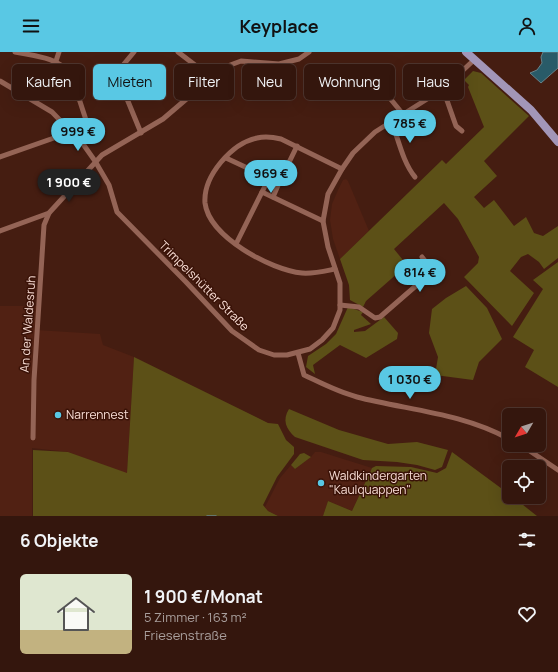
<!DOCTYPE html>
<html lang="de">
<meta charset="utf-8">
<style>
:root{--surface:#34160d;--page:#3c1f16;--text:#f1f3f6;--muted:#a99f9d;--line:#4e352e;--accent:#59c8e4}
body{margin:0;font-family:Manrope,sans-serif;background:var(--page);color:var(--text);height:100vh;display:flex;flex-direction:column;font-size:15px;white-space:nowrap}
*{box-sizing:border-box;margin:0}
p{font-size:13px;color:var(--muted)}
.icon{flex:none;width:22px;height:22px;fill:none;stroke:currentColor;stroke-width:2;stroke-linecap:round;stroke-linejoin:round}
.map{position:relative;height:464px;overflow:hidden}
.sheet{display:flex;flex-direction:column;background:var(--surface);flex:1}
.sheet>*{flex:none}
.banner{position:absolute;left:12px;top:12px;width:534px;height:36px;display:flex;gap:8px}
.needle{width:26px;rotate:231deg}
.tools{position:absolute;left:502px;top:356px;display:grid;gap:8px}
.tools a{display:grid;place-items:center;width:44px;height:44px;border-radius:6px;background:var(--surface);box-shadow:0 4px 16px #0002,0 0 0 1px var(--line);font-size:20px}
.price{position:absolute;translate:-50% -34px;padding:0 9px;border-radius:14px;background:var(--accent);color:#111;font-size:13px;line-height:26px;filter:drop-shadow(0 1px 2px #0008)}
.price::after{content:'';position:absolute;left:50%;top:24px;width:12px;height:9px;margin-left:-6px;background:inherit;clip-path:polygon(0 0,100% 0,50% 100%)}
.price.on{background:#222;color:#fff}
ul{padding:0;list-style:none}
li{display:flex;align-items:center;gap:12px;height:100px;padding:0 20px}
li span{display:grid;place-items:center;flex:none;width:112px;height:80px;border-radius:6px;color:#555}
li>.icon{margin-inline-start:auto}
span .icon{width:48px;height:48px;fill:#fffc;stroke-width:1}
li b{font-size:17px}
h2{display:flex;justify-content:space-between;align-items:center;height:48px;padding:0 20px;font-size:17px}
.tag{padding:0 14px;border-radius:6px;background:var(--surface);box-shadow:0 4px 16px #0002,0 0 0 1px var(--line);font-size:14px;line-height:36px}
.tag.on{background:var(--accent);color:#111}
header{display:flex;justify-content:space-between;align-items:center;height:52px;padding:0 20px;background:var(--accent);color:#111;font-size:18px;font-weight:700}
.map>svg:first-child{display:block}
.built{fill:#512113}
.green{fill:#5c5017}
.water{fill:#295b68;stroke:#678289}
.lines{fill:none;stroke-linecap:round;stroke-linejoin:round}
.stream{stroke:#678289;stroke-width:1.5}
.minor{stroke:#946456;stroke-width:5}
.primary{stroke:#a296b8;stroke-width:8}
.poi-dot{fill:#59c8e4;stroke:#3a1207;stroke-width:1.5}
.labels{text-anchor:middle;stroke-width:3;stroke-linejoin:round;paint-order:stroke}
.street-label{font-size:12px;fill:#f9ddd5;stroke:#3a1207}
.poi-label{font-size:12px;fill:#f9ddd5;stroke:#3a1207;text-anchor:start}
</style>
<header><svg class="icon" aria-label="menu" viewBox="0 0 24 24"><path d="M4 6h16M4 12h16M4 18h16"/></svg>Keyplace<svg class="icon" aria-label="person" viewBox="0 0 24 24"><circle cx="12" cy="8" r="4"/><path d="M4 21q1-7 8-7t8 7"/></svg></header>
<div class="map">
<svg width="558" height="464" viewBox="0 0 558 464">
<rect width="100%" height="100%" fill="#451d11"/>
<g class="built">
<polygon points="346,127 348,129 369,179 340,207 333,187 330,168 332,152 338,138 343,128"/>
<polygon points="0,254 37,254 36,278 100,282 103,293 134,305 127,422 68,400 32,396 32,464 0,464"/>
<polygon points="315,400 321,400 372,416 352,459 328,449 323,464 278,464 268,459 265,455 280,426 291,413 295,417 311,405"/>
</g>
<g class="green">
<polygon points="473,19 481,21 529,64 484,109 497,124 474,145 484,156 494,148 514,174 526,165 534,181 543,184 558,174 558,206 544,217 539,210 528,202 521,205 510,219 534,241 512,274 464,225 478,211 479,205 458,167 444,151 394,197 407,213 366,249 363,255 350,248 349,233 340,207 442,108 446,112 484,75 468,35 469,33 464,28"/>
<polygon points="558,210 558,335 525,315 534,298 513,285 543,237 533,228"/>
<polygon points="466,234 487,256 502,287 479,310 473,328 435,323 438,305 429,281 432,257 446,246"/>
<polygon points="348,255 363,260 361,263 371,272 354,278 354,280 365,279 384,265 398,281 397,287 366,306 340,293 313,313 315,322 306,315 308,304 326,292 336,282"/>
<polygon points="134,305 268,371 278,372 286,388 294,395 294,402 277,425 263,453 268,459 278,464 33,464 33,398 68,400 127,421"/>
<path d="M289,357L339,378L388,392L417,390L448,398L442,415L435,418L417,413L397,410L363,408L295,385C286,377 282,368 289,357Z"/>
<polygon points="452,400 509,442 509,445 513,445 537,464 323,464 328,449 352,459 372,416 376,414 411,415 437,421 446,416"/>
<polygon points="304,401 311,405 295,417 291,413 300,402"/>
</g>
<polygon class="water" points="543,0 558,0 558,16 541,31 530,21 537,18 542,11 541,5"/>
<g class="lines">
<polyline class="stream" points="207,464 216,464"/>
<g class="minor">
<polyline points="134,0 119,18 125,42 141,81"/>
<polyline points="178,0 195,13 206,25"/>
<polyline points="56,9 59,0"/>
<polyline points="360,16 370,22 402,61"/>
<polyline points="0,29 52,60 83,92 95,109 109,133 117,160 186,230 232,279 259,298 274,303 287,303 310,297 322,288 333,276 340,258 340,231 328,195 323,169 328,142 342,117 353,101 375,80 443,37 475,7"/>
<polyline points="443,37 456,74 462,79"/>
<path d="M391,68C398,86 403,111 415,125"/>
<path d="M0,105L71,80L82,75L86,68L71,22C57,5 35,4 15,0"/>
<polyline points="226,106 269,126"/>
<polyline points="262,140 323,169"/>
<polyline points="273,145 279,131"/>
<polyline points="0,179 49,161 102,103 163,67 197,38 206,25 225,15 241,9 279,12 299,7 309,0"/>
<polyline points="236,192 269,126 279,131 297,94"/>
<path d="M335,217C325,219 313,222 302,221C271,218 209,185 205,151C203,124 232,91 257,86C265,84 273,85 281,87L342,117"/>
<polyline points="340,253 359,255 375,266 380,265 433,219 422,205"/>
<path d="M298,301L304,323C321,331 338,340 357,345C407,358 462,361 509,387"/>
<polyline points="33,386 34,328 44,173 49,161"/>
<polyline points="521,393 558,418"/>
</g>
<polyline class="primary" points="466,0 531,58 558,90"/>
</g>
<g class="poi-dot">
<circle cx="58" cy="363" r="4"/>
<circle cx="321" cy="431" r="4"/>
</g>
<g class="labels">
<g class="street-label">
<text transform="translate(204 234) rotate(45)" y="4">Trimpelshütter Straße</text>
<text transform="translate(28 272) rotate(-86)" y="4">An der Waldesruh</text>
</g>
<g class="poi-label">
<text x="66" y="367">Narrennest</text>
<text x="329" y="428">Waldkindergarten<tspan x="329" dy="14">"Kaulquappen"</tspan></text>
</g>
</g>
</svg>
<div class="tools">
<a><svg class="needle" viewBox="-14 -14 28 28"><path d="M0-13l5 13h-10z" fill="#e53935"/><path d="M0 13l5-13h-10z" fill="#a99f9d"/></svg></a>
<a><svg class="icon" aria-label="locate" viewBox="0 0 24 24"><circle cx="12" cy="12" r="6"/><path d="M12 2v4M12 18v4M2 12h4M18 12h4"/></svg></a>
</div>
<b class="price" style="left:410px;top:92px">785 €</b>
<b class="price" style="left:78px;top:100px">999 €</b>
<b class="price" style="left:271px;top:142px">969 €</b>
<b class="price on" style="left:69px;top:151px">1 900 €</b>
<b class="price" style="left:420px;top:241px">814 €</b>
<b class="price" style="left:410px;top:348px">1 030 €</b>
<div class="banner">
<a class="tag">Kaufen</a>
<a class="tag on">Mieten</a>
<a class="tag">Filter</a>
<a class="tag">Neu</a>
<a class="tag">Wohnung</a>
<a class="tag">Haus</a>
</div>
</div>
<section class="sheet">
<h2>6 Objekte<svg class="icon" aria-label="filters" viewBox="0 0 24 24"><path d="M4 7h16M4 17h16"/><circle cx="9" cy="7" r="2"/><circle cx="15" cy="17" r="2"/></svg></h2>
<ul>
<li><span style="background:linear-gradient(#dfe7d0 70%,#c2b280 0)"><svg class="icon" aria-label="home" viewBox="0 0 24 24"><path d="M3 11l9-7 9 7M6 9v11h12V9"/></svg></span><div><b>1 900 €/Monat</b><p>5 Zimmer · 163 m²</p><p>Friesenstraße</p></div><svg class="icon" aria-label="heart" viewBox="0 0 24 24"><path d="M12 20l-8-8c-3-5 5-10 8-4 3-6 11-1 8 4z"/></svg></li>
</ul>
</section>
